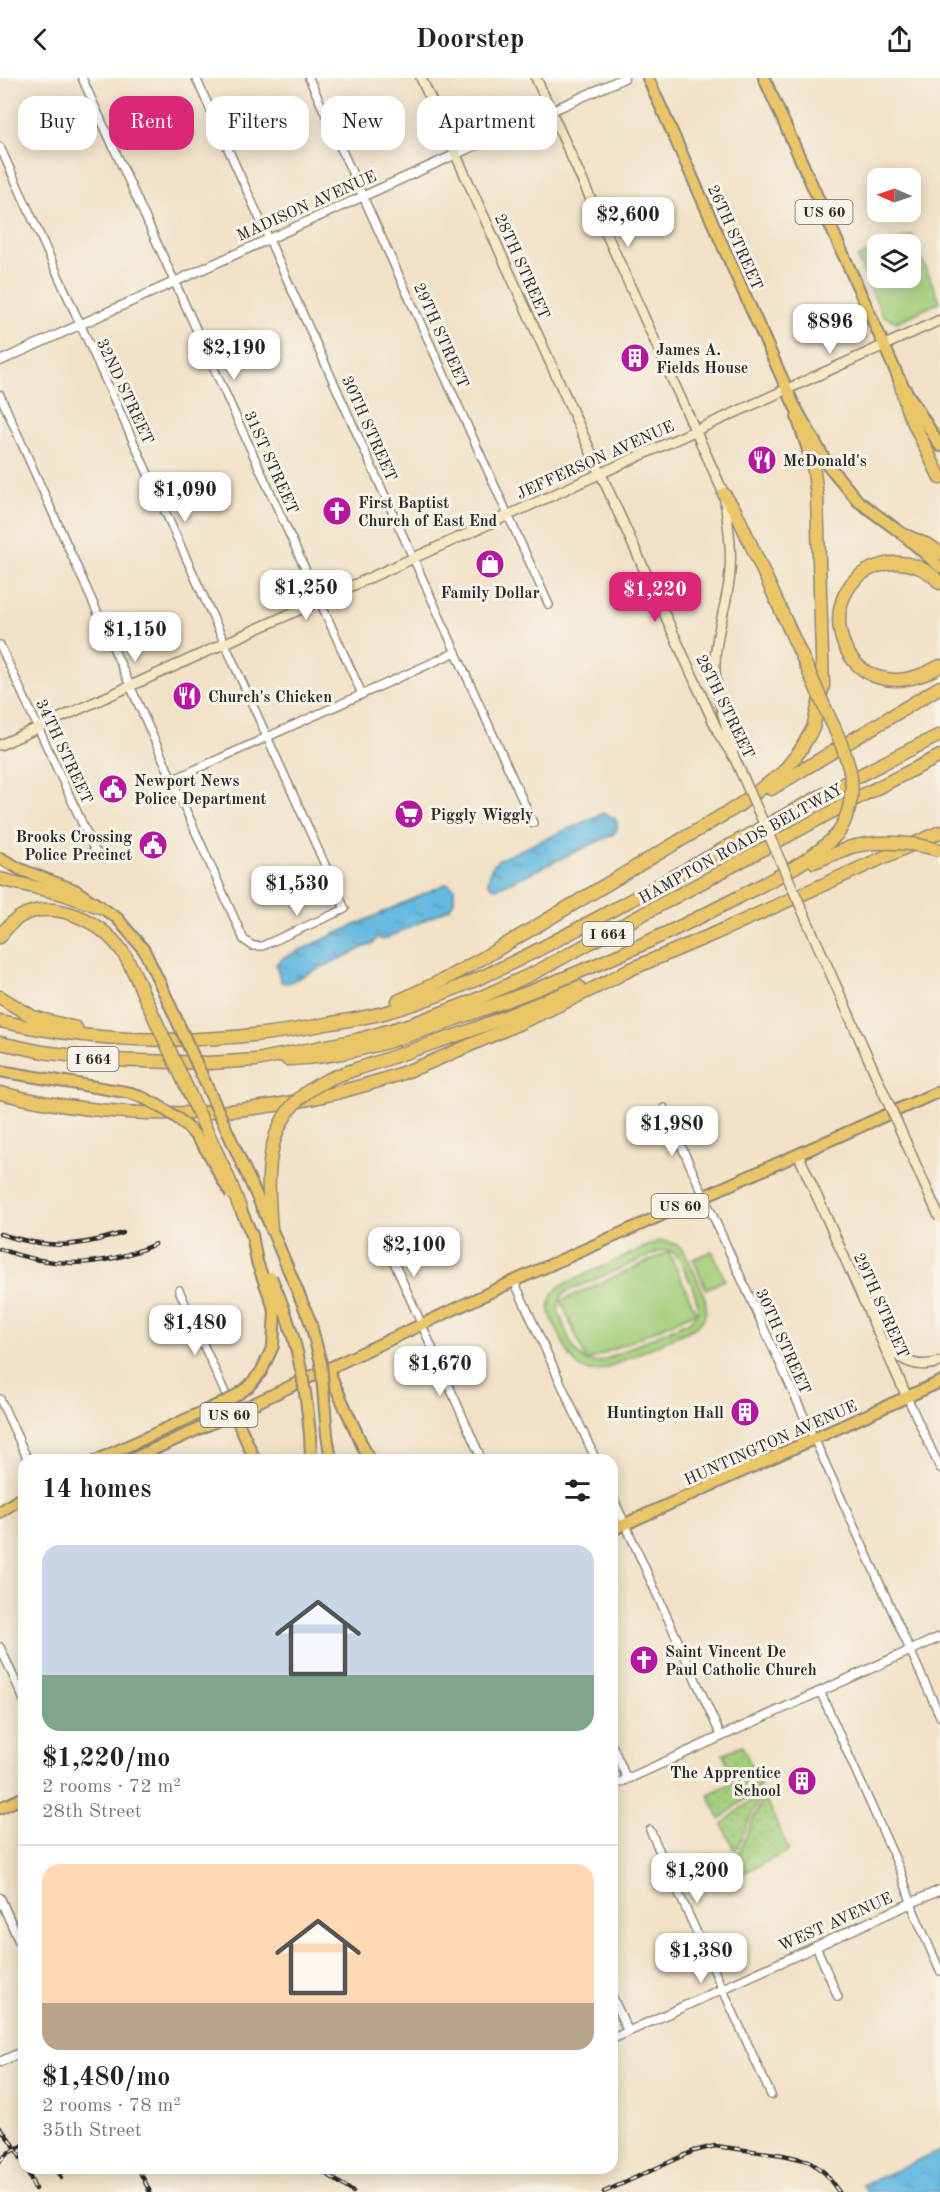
<!DOCTYPE html>
<meta charset="utf-8">
<style>
:root{--surface:#fff;--page:#f6f6f6;--text:#222;--muted:#767676;--line:#e0e0e0;--accent:#db2777}
body{margin:0;font-family:"Old Standard TT",serif;background:var(--page);color:var(--text);height:100vh;display:flex;flex-direction:column;font-size:22px;white-space:nowrap}
*{box-sizing:border-box;margin:0}
p{font-size:20px;color:var(--muted)}
.icon{flex:none;width:33px;height:33px;fill:none;stroke:currentColor;stroke-width:2;stroke-linecap:round;stroke-linejoin:round}
.map{position:relative;flex:1;overflow:hidden}
.sheet{position:absolute;left:18px;top:1376px;width:600px;height:720px;display:flex;flex-direction:column;background:var(--surface);border-radius:18px;box-shadow:0 3px 15px #0003}
.sheet>*{flex:none}
.hud{position:absolute;left:18px;top:18px;width:600px;height:54px;display:flex;gap:12px}
.needle{width:39px;rotate:272deg}
.controls{position:absolute;left:867px;top:90px;display:grid;gap:12px}
.controls a{display:grid;place-items:center;width:54px;height:54px;border-radius:12px;background:var(--surface);box-shadow:0 3px 15px #0003;font-size:30px}
.price{position:absolute;translate:-50% -51px;padding:0 14px;border-radius:12px;background:#fff;color:#222;font-size:20px;line-height:39px;filter:drop-shadow(0 2px 3px #0008)}
.price::after{content:'';position:absolute;left:50%;top:36px;width:18px;height:14px;margin-left:-9px;background:inherit;clip-path:polygon(0 0,100% 0,50% 100%)}
.price.current{background:var(--accent);color:#fff}
ul{padding:0;list-style:none}
li{display:grid;align-content:center;gap:12px;height:318px;padding:0 24px}
li+li{border-top:2px solid var(--line)}
li span{display:grid;place-items:center;height:186px;border-radius:18px;color:#555}
li>.icon{margin-inline-start:auto}
span .icon{width:108px;height:108px;fill:#fffc;stroke-width:1}
li b{font-size:26px}
h2{display:flex;justify-content:space-between;align-items:center;height:72px;padding:0 24px;font-size:26px}
.chip{padding:0 21px;border-radius:18px;background:var(--surface);box-shadow:0 3px 15px #0003;font-size:21px;line-height:54px}
.chip.current{background:var(--accent);color:#fff}
header{display:flex;justify-content:space-between;align-items:center;height:78px;padding:0 24px;background:var(--surface);font-size:27px;font-weight:700}
.map>svg:first-child{display:block}
.grass{fill:url(#grass-dots);stroke:#687d53;stroke-width:1.5}
.park{fill:#a4cf7b;stroke:#687d53;stroke-width:1.5;fill-rule:evenodd}
.water{fill:url(#water-ripples);stroke:#487286;stroke-width:1.5}
.lines{fill:none;stroke-linecap:round;stroke-linejoin:round}
.minor-casing{stroke:#8e8678;stroke-width:10}
.tertiary-casing{stroke:#8e8678;stroke-width:11}
.secondary-casing{stroke:#8e8678;stroke-width:12}
.primary-casing{stroke:#8e8678;stroke-width:14}
.motorway-casing{stroke:#8e8678;stroke-width:15}
.minor{stroke:#fff;stroke-width:7}
.tertiary{stroke:#fff;stroke-width:8}
.secondary{stroke:#f7e8c3;stroke-width:9}
.primary{stroke:#eac669;stroke-width:10}
.motorway{stroke:#eac669;stroke-width:12}
.rail-casing{stroke:#2b2b2b;stroke-width:4.5}
.rail{stroke:#f7f3e8;stroke-width:2;stroke-dasharray:7;stroke-linecap:butt}
.secondary-bridge-casing{stroke:#8e8678;stroke-width:12;stroke-linecap:butt}
.primary-bridge-casing{stroke:#8e8678;stroke-width:14;stroke-linecap:butt}
.motorway-bridge-casing{stroke:#8e8678;stroke-width:15;stroke-linecap:butt}
.secondary-bridge{stroke:#f7e8c3;stroke-width:9}
.primary-bridge{stroke:#eac669;stroke-width:10}
.motorway-bridge{stroke:#eac669;stroke-width:12}
.labels{text-anchor:middle;stroke-width:6;stroke-linejoin:round;paint-order:stroke}
.shield{fill:#f7f3e8;stroke:#686764;stroke-width:1.5}
.shield-label{font-size:15px;font-weight:bold;fill:#2b2b2b}
.street-label{font-size:16px;fill:#2b2b2b;stroke:#f7f3e8}
.poi-label{font-size:16px;font-weight:bold;fill:#2b2b2b;stroke:#f7f3e8;text-anchor:start}
</style>
<header><svg class="icon" aria-label="back" viewBox="0 0 24 24"><path d="M15 5l-7 7 7 7"/></svg>Doorstep<svg class="icon" aria-label="share" viewBox="0 0 24 24"><path d="M12 15V3M7 8l5-5 5 5M5 13v7h14v-7"/></svg></header>
<div class="map">
<svg width="940" height="2114" viewBox="0 0 940 2114">
<defs>
<pattern id="grass-dots" width="8" height="8" patternUnits="userSpaceOnUse" patternTransform="scale(1.5)"><rect width="8" height="8" fill="#a4cf7b"/><path d="M2 2h.1M6 6h.1" fill="none" stroke="#8db26a" stroke-width="1.8" stroke-linecap="round"/></pattern>
<pattern id="water-ripples" width="26" height="14" patternUnits="userSpaceOnUse" patternTransform="scale(1.5)"><rect width="26" height="14" fill="#64b9e0"/><path d="M2 4q2-2 4 0t4 0M15 11q2-2 4 0t4 0" fill="none" stroke="#5397b6"/></pattern>
</defs>
<rect width="100%" height="100%" fill="#f7f3e8"/>
<filter id="ink" filterUnits="userSpaceOnUse"><feTurbulence type="fractalNoise" baseFrequency=".0167" numOctaves="2"/><feDisplacementMap in="SourceGraphic" scale="12" xChannelSelector="R" yChannelSelector="G"/><feConvolveMatrix kernelMatrix="1 2 1 2 8 2 1 2 1" color-interpolation-filters="sRGB"/></filter>
<filter id="wash" filterUnits="userSpaceOnUse"><feTurbulence type="fractalNoise" baseFrequency=".008" numOctaves="4" result="noise"/><feDisplacementMap in="SourceGraphic" scale="24" xChannelSelector="R" yChannelSelector="G"/><feGaussianBlur stdDeviation="1.35" result="paint"/><feColorMatrix in="noise" values="0 0 0 0 0 0 0 0 0 0 0 0 0 0 0 0 0 1.4 0 .05"/><feComposite in="paint" operator="in"/></filter>
<g filter="url(#wash)">
<rect width="100%" height="100%" fill="#f2e1c6"/>
<g class="grass">
<polygon points="742,1667 752,1689 732,1698 723,1676"/>
<polygon points="753,1695 755,1696 760,1708 720,1741 708,1716"/>
<polygon points="758,1716 760,1718 736,1772 734,1772 722,1746"/>
<polygon points="763,1719 765,1719 789,1773 744,1795 737,1779"/>
</g>
<g class="park">
<polygon points="912,157 940,224 897,244 883,238 857,180 877,171 878,200 910,200 910,166 888,166"/>
<path d="M659,1163C667,1163 674,1164 681,1170C687,1176 690,1186 694,1194C703,1213 717,1238 692,1251L605,1291C577,1301 568,1276 559,1256C554,1246 548,1235 550,1224C551,1215 557,1210 564,1206ZM663,1172C668,1172 672,1173 676,1177C682,1184 699,1221 698,1230C697,1237 693,1241 687,1244L602,1283C575,1292 566,1252 559,1234C557,1225 560,1218 568,1213Z"/>
<polygon points="712,1173 725,1202 706,1211 693,1181"/>
<polygon points="669,1174 696,1234 587,1283 561,1223"/>
</g>
<g class="water">
<path d="M603,735L615,740C618,747 619,751 612,757L498,810L492,809L488,804L491,790L498,782Z"/>
<polygon points="445,806 449,806 454,810 454,823 450,830 383,862 376,859 374,865 288,905 281,904 276,886 283,880"/>
<polygon points="940,2073 940,2114 866,2114 863,2107"/>
</g>
</g>
<g filter="url(#ink)">
<g class="lines">
<g class="minor-casing">
<g id="minor">
<polyline points="82,0 362,616"/>
<polyline points="196,0 533,745"/>
<polyline points="309,0 549,527"/>
<polyline points="0,69 345,831 262,868 253,868 244,862 0,317"/>
<polyline points="0,567 95,773 104,780 113,778"/>
<polyline points="172,702 456,574"/>
<polyline points="664,1030 940,1638"/>
<polyline points="385,1164 482,1382"/>
<polyline points="514,1203 596,1382"/>
<polyline points="179,1212 234,1335"/>
<polyline points="907,1319 940,1390"/>
<polyline points="0,1321 28,1382"/>
<polyline points="612,1417 721,1658"/>
<polyline points="0,1569 24,1622"/>
<polyline points="820,1613 901,1794 915,1836 940,1893"/>
<polyline points="612,1667 627,1701"/>
<polyline points="650,1752 771,2017"/>
<polyline points="816,1868 838,1919"/>
</g>
</g>
<g class="tertiary-casing">
<g id="tertiary">
<polyline points="0,283 624,0"/>
<polyline points="612,1708 940,1559"/>
<polyline points="0,1820 24,1874"/>
<polyline points="612,1919 628,1953"/>
<polyline points="612,1961 940,1812"/>
<polyline points="0,1984 24,1973"/>
</g>
</g>
<g class="secondary-casing">
<g id="secondary">
<polyline points="421,0 719,656 735,681"/>
<path d="M536,0L724,416C728,445 733,474 729,504C725,534 714,561 715,591C716,619 726,646 733,673"/>
<polyline points="0,667 940,242"/>
<polyline points="798,1076 907,1319"/>
<path d="M887,1267C901,1284 918,1291 940,1284"/>
</g>
</g>
<g class="primary-casing">
<g id="primary">
<polyline points="648,0 794,327 828,387 858,423 904,457 940,489"/>
<polyline points="764,0 900,303 940,368"/>
<polyline points="797,339 809,375"/>
<polyline points="0,780 22,792 75,812 117,840 144,872 164,914"/>
<polyline points="0,993 131,1015"/>
<polyline points="240,1130 252,1157"/>
<polyline points="271,1150 310,1243 321,1285"/>
<polyline points="327,1290 369,1382"/>
<polyline points="234,1335 255,1382"/>
<polyline points="310,1357 311,1382"/>
<polyline points="327,1357 331,1382"/>
<polyline points="97,1382 200,1335"/>
<polyline points="130,1382 234,1335 514,1203 940,1013"/>
<polyline points="0,1434 24,1418"/>
<polyline points="612,1452 940,1304"/>
<polyline points="0,1730 24,1719"/>
</g>
</g>
<g class="motorway-casing">
<g id="motorway">
<polyline points="900,303 907,331 940,400"/>
<polyline points="724,416 736,434 809,594"/>
<polyline points="904,457 930,468 940,475"/>
<path d="M940,505C926,489 906,482 886,486C800,504 841,646 940,588"/>
<polyline points="771,711 940,609"/>
<polyline points="814,784 851,769"/>
<polyline points="0,801 63,816 100,829"/>
<path d="M0,859C29,812 90,833 119,869C130,883 136,899 143,915"/>
<polyline points="624,894 716,855 940,754"/>
<polyline points="0,919 33,939 76,950"/>
<polyline points="398,923 443,902 483,880 738,728 782,695 800,673 813,650 823,608 817,419 814,393 809,375"/>
<path d="M0,943C109,968 222,967 332,945C350,942 369,939 387,934C469,911 543,870 618,829C725,771 830,710 940,657"/>
<polyline points="0,965 43,974 107,982 209,985 256,982 357,962 412,946 473,923 536,894 865,716 940,678"/>
<path d="M287,981C346,980 403,960 458,940C554,907 647,867 737,820C772,801 812,784 839,754"/>
<polyline points="369,987 472,952 579,909"/>
<path d="M0,1015C123,1045 251,1042 372,1005C420,991 465,969 511,949C551,931 591,913 629,892"/>
</g>
</g>
<use href="#minor" class="minor"/>
<use href="#tertiary" class="tertiary"/>
<use href="#secondary" class="secondary"/>
<use href="#primary" class="primary"/>
<use href="#motorway" class="motorway"/>
<g class="rail-casing">
<g id="rail">
<path d="M0,1156C48,1171 75,1170 123,1155"/>
<path d="M0,1171C52,1191 105,1189 155,1166"/>
<polyline points="0,2050 13,2066 24,2086"/>
<polyline points="0,2083 8,2075 24,2067"/>
<polyline points="26,2090 35,2111"/>
<polyline points="56,2090 61,2100"/>
<polyline points="138,2090 150,2114"/>
<polyline points="318,2090 353,2114"/>
<polyline points="604,2114 694,2073 715,2068 783,2077 809,2083 825,2095 839,2114"/>
</g>
</g>
<use href="#rail" class="rail"/>
<g class="secondary-bridge-casing">
<polyline id="secondary-bridge" points="735,681 940,1141"/>
</g>
<g class="primary-bridge-casing">
<g id="primary-bridge">
<polyline points="164,914 270,1147"/>
<path d="M131,1015C164,1027 192,1047 210,1078C217,1091 223,1104 231,1116"/>
<path d="M271,1199C295,1253 305,1298 310,1357"/>
<polyline points="321,1285 327,1357"/>
<polyline points="200,1335 231,1321 248,1309 261,1294 273,1268 275,1233 257,1184 252,1157"/>
</g>
</g>
<g class="motorway-bridge-casing">
<g id="motorway-bridge">
<path d="M809,594C817,612 825,631 834,649C851,687 861,715 839,754"/>
<path d="M851,769C881,762 910,764 940,772"/>
<polyline points="143,915 228,1099 240,1130"/>
<path d="M271,1150C266,1092 264,1033 325,1003C339,996 354,992 369,987"/>
</g>
</g>
<use href="#secondary-bridge" class="secondary-bridge"/>
<use href="#primary-bridge" class="primary-bridge"/>
<use href="#motorway-bridge" class="motorway-bridge"/>
</g>
</g>
<defs>
<g id="building-disc" transform="scale(1.5)"><circle r="9.5" fill="#b5179e" stroke="#f7f3e8"/><path d="M-4-6H4V6H1V3H-1V6H-4ZM-2.5-4.3h1.7v1.8h-1.7ZM.8-4.3h1.7v1.8H.8ZM-2.5-1h1.7V.8h-1.7ZM.8-1h1.7V.8H.8Z" fill="#fff"/></g>
<g id="restaurant-disc" transform="scale(1.5)"><circle r="9.5" fill="#b5179e" stroke="#f7f3e8"/><path d="M-5-6h1v4h1v-4h1v4h1v-4h1v5L-1.5 .5V6h-2V.5L-5-1ZM5-6V6H3V1.5H1.5Q1.5-4 5-6Z" fill="#fff"/></g>
<g id="church-disc" transform="scale(1.5)"><circle r="9.5" fill="#b5179e" stroke="#f7f3e8"/><path d="M-1.2-6h2.4v3.5h3.3v2.4h-3.3V6h-2.4V-.1h-3.3v-2.4h3.3Z" fill="#fff"/></g>
<g id="shop-disc" transform="scale(1.5)"><circle r="9.5" fill="#b5179e" stroke="#f7f3e8"/><path d="M-5-2.5h2.3a2.7 3.5 0 0 1 5.4 0H5L5.5 6h-11ZM-1.5-2.5h3a1.5 2.3 0 0 0-3 0Z" fill="#fff"/></g>
<g id="civic-disc" transform="scale(1.5)"><circle r="9.5" fill="#b5179e" stroke="#f7f3e8"/><path d="M-.6-6.5H3V-4.5H.6V-3L4-1V1h2V6H-6V1h2V-1L-.6-3ZM-1.2 2.5V6h2.4V2.5Z" fill="#fff"/></g>
<g id="supermarket-disc" transform="scale(1.5)"><circle r="9.5" fill="#b5179e" stroke="#f7f3e8"/><path d="M-6-5.5h2.5l.6 2H6L4.5 2H-2.5L-4.4-4H-6ZM-1.5 3.2a1.3 1.3 0 1 0 .1 0ZM3 3.2a1.3 1.3 0 1 0 .1 0Z" fill="#fff"/></g>
</defs>
<g fill-rule="evenodd">
<use href="#building-disc" x="635" y="280"/>
<use href="#restaurant-disc" x="762" y="382"/>
<use href="#church-disc" x="337" y="433"/>
<use href="#shop-disc" x="490" y="486"/>
<use href="#restaurant-disc" x="187" y="618"/>
<use href="#civic-disc" x="113" y="711"/>
<use href="#supermarket-disc" x="409" y="736"/>
<use href="#civic-disc" x="153" y="767"/>
<use href="#building-disc" x="745" y="1334"/>
<use href="#church-disc" x="644" y="1582"/>
<use href="#building-disc" x="802" y="1703"/>
</g>
<g class="labels">
<g class="shield">
<rect x="795.5" y="122" width="57" height="24" rx="4.5"/>
<rect x="582.5" y="844" width="51" height="24" rx="4.5"/>
<rect x="67.5" y="969" width="51" height="24" rx="4.5"/>
<rect x="651.5" y="1116" width="57" height="24" rx="4.5"/>
<rect x="200.5" y="1325" width="57" height="24" rx="4.5"/>
</g>
<g class="shield-label">
<text x="824" y="139">US 60</text>
<text x="608" y="861">I 664</text>
<text x="93" y="986">I 664</text>
<text x="680" y="1133">US 60</text>
<text x="229" y="1342">US 60</text>
</g>
<g class="street-label">
<text transform="translate(306 127) rotate(-24)" y="6">MADISON AVENUE</text>
<text transform="translate(736 159) rotate(66)" y="6">26TH STREET</text>
<text transform="translate(523 188) rotate(66)" y="6">28TH STREET</text>
<text transform="translate(442 257) rotate(66)" y="6">29TH STREET</text>
<text transform="translate(126 313) rotate(65)" y="6">32ND STREET</text>
<text transform="translate(370 350) rotate(66)" y="6">30TH STREET</text>
<text transform="translate(595 381) rotate(-24)" y="6">JEFFERSON AVENUE</text>
<text transform="translate(272 384) rotate(66)" y="6">31ST STREET</text>
<text transform="translate(726 628) rotate(64)" y="6">28TH STREET</text>
<text transform="translate(65 673) rotate(65)" y="6">34TH STREET</text>
<text transform="translate(740 765) rotate(-29)" y="6">HAMPTON ROADS BELTWAY</text>
<text transform="translate(882 1227) rotate(66)" y="6">29TH STREET</text>
<text transform="translate(784 1263) rotate(66)" y="6">30TH STREET</text>
<text transform="translate(770 1364) rotate(-24)" y="6">HUNTINGTON AVENUE</text>
<text transform="translate(835 1843) rotate(-24)" y="6">WEST AVENUE</text>
</g>
<g class="poi-label">
<text x="656" y="277">James A.<tspan x="656" dy="18">Fields House</tspan></text>
<text x="783" y="388">McDonald's</text>
<text x="358" y="430">First Baptist<tspan x="358" dy="18">Church of East End</tspan></text>
<text x="490" y="520" text-anchor="middle">Family Dollar</text>
<text x="208" y="624">Church's Chicken</text>
<text x="134" y="708">Newport News<tspan x="134" dy="18">Police Department</tspan></text>
<text x="430" y="742">Piggly Wiggly</text>
<text x="132" y="764" text-anchor="end">Brooks Crossing<tspan x="132" dy="18">Police Precinct</tspan></text>
<text x="724" y="1340" text-anchor="end">Huntington Hall</text>
<text x="665" y="1579">Saint Vincent De<tspan x="665" dy="18">Paul Catholic Church</tspan></text>
<text x="781" y="1700" text-anchor="end">The Apprentice<tspan x="781" dy="18">School</tspan></text>
</g>
</g>
</svg>
<div class="controls">
<a><svg class="needle" viewBox="-14 -14 28 28"><path d="M0-13l5 13h-10z" fill="#e53935"/><path d="M0 13l5-13h-10z" fill="#767676"/></svg></a>
<a><svg class="icon" aria-label="layers" viewBox="0 0 24 24"><path d="M12 4l9 5-9 5-9-5zM3 14l9 5 9-5"/></svg></a>
</div>
<b class="price" style="left:628px;top:170px">$2,600</b>
<b class="price" style="left:830px;top:277px">$896</b>
<b class="price" style="left:234px;top:303px">$2,190</b>
<b class="price" style="left:185px;top:445px">$1,090</b>
<b class="price" style="left:306px;top:543px">$1,250</b>
<b class="price current" style="left:655px;top:545px">$1,220</b>
<b class="price" style="left:135px;top:585px">$1,150</b>
<b class="price" style="left:297px;top:839px">$1,530</b>
<b class="price" style="left:672px;top:1079px">$1,980</b>
<b class="price" style="left:414px;top:1200px">$2,100</b>
<b class="price" style="left:195px;top:1278px">$1,480</b>
<b class="price" style="left:440px;top:1319px">$1,670</b>
<b class="price" style="left:697px;top:1826px">$1,200</b>
<b class="price" style="left:701px;top:1906px">$1,380</b>
<div class="hud">
<a class="chip">Buy</a>
<a class="chip current">Rent</a>
<a class="chip">Filters</a>
<a class="chip">New</a>
<a class="chip">Apartment</a>
</div>
<section class="sheet">
<h2>14 homes<svg class="icon" aria-label="filters" viewBox="0 0 24 24"><path d="M4 7h16M4 17h16"/><circle cx="9" cy="7" r="2"/><circle cx="15" cy="17" r="2"/></svg></h2>
<ul>
<li><span style="background:linear-gradient(#c9d6e8 70%,#7fa58c 0)"><svg class="icon" aria-label="home" viewBox="0 0 24 24"><path d="M3 11l9-7 9 7M6 9v11h12V9"/></svg></span><div><b>$1,220/mo</b><p>2 rooms · 72 m²</p><p>28th Street</p></div></li>
<li><span style="background:linear-gradient(#ffd9b3 75%,#b9a48a 0)"><svg class="icon" aria-label="home" viewBox="0 0 24 24"><path d="M3 11l9-7 9 7M6 9v11h12V9"/></svg></span><div><b>$1,480/mo</b><p>2 rooms · 78 m²</p><p>35th Street</p></div></li>
</ul>
</section>
</div>
